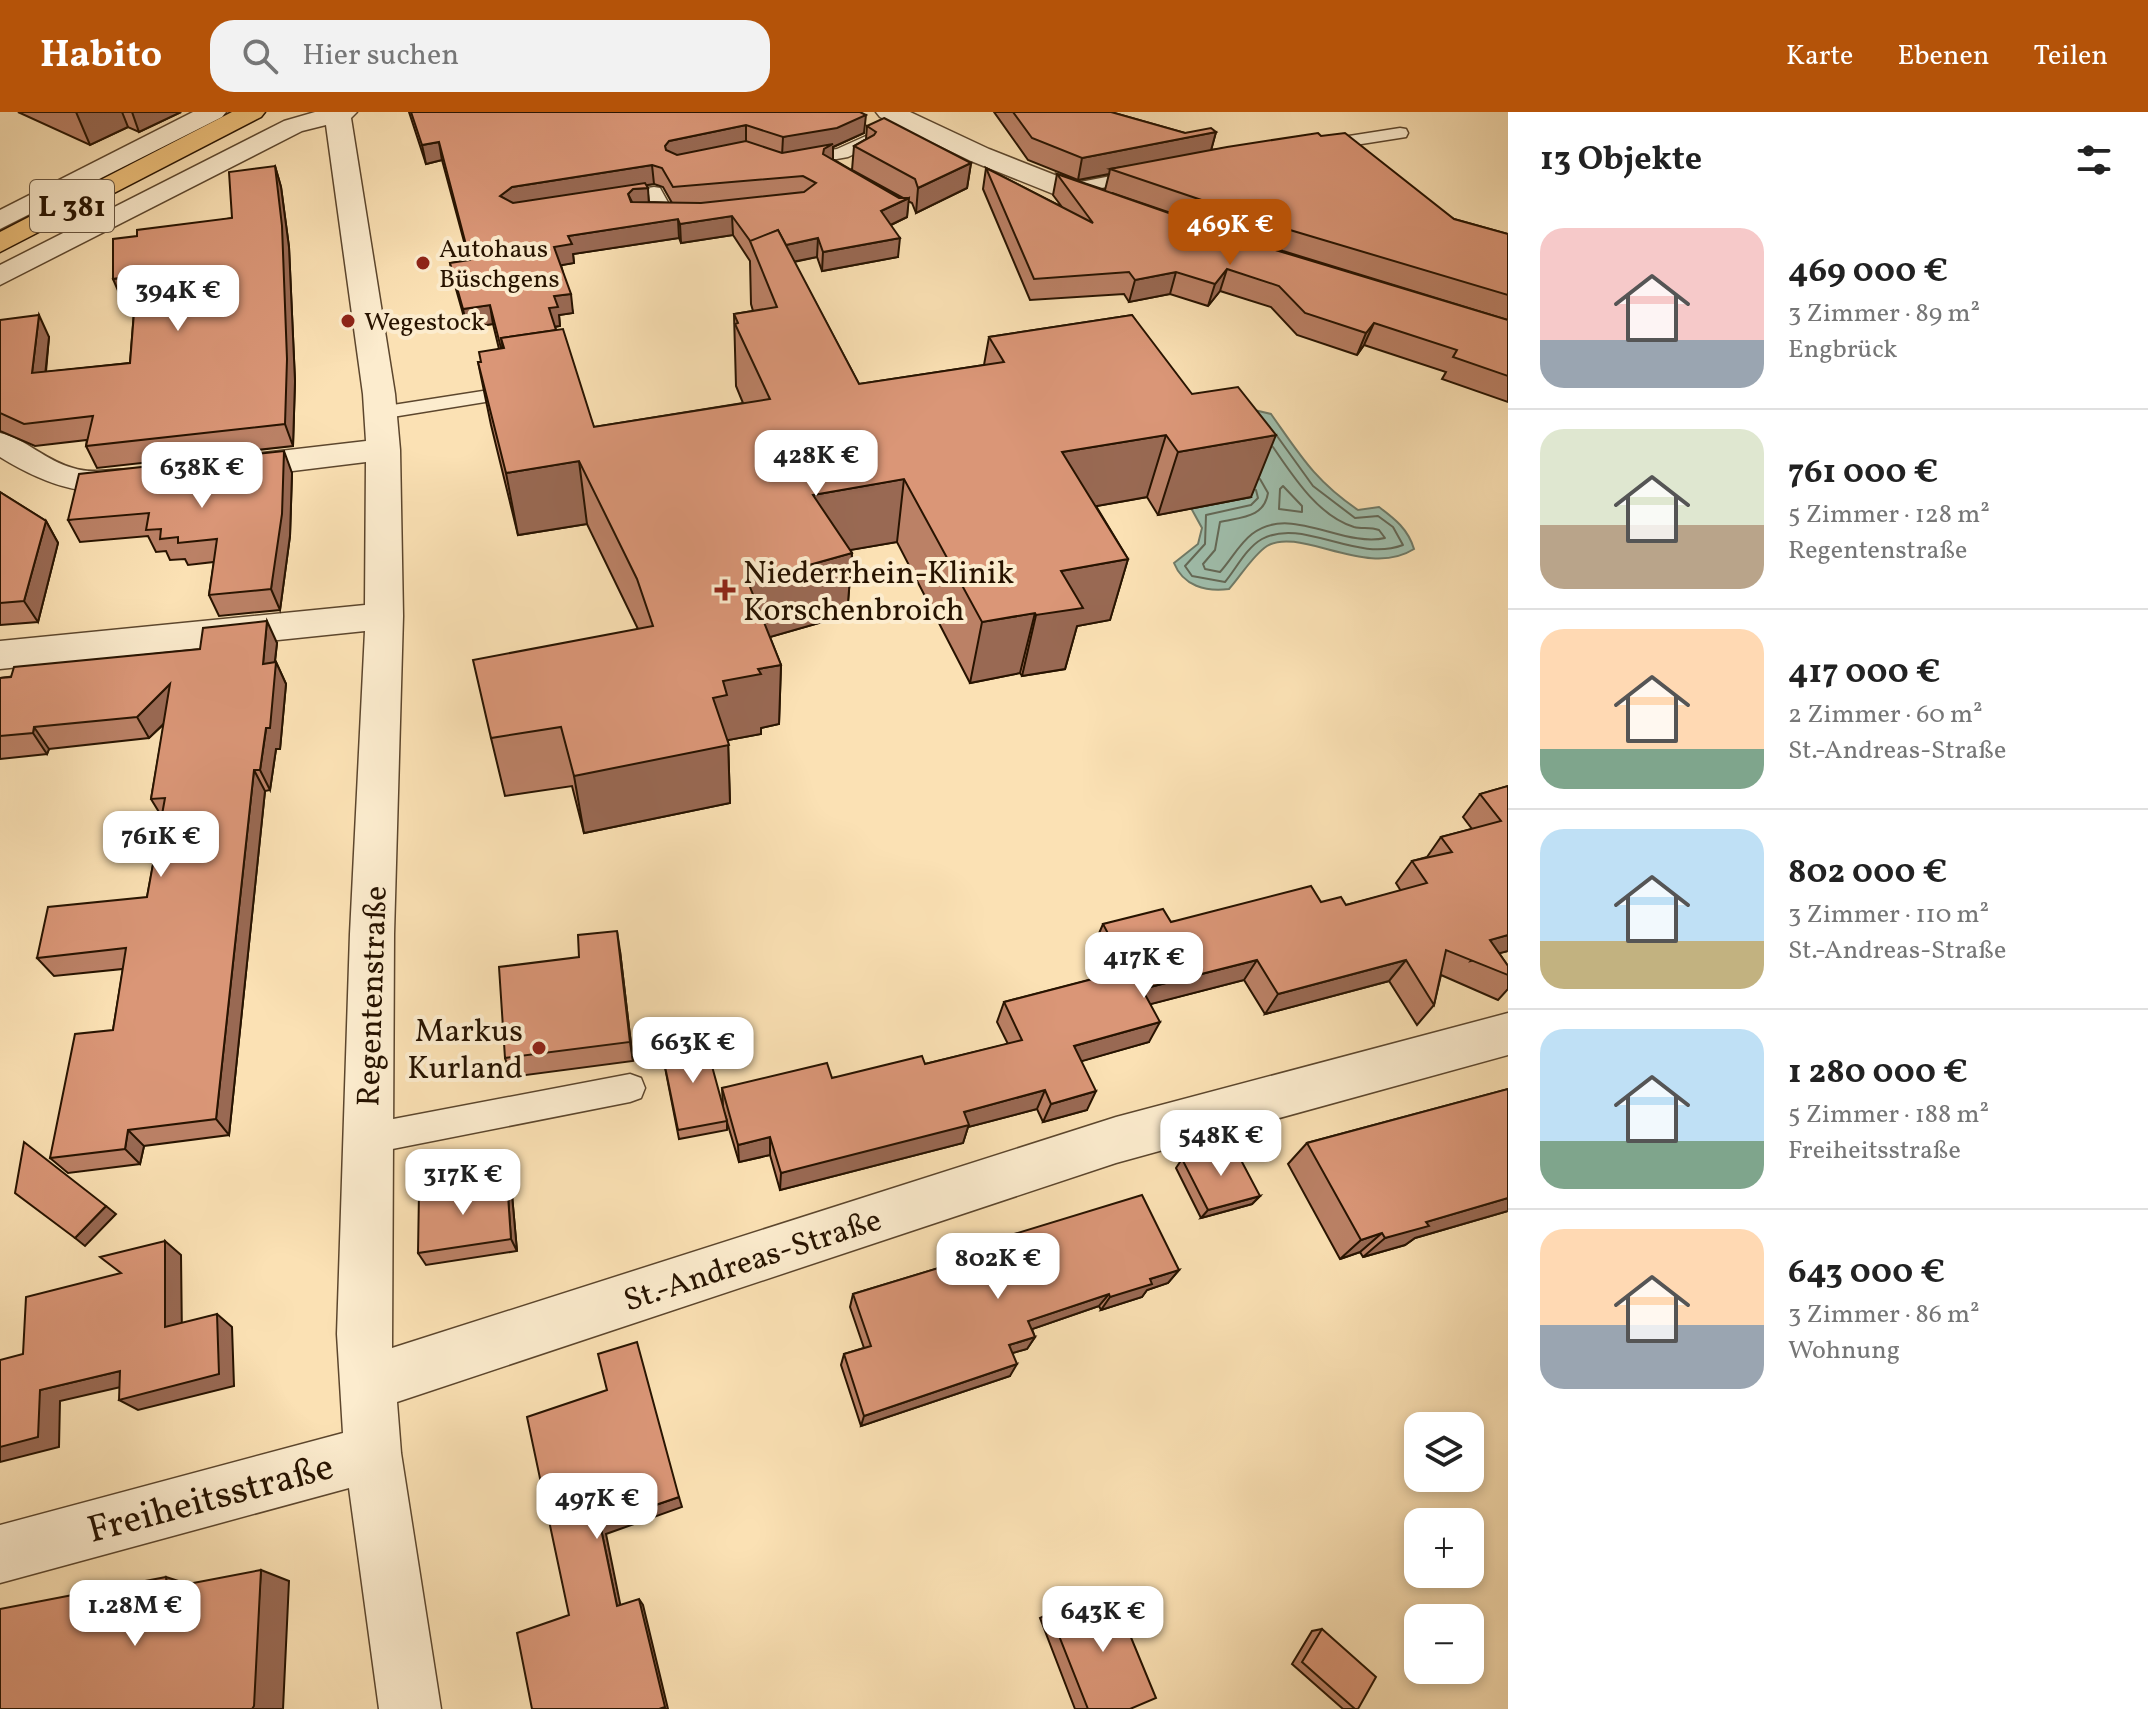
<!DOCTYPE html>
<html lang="de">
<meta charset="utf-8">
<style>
:root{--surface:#fff;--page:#f2f2f2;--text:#222;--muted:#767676;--line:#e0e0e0;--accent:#b45309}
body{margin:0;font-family:Vollkorn,serif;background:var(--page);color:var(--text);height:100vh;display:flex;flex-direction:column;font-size:30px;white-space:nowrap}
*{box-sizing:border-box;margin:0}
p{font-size:26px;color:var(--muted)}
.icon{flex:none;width:44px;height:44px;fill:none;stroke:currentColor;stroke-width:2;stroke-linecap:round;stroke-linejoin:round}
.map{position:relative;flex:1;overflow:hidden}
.side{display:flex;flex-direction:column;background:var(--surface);width:640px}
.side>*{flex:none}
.fabs{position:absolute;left:1404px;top:1300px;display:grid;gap:16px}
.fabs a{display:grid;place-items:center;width:80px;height:80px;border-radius:16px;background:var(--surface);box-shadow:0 4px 12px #0003;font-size:40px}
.price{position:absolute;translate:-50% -68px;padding:0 18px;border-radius:16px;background:#fff;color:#222;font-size:26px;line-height:52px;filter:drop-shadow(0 2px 4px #0008)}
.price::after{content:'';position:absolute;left:50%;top:48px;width:24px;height:18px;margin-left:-12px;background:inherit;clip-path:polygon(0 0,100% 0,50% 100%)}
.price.on{background:var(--accent);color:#fff}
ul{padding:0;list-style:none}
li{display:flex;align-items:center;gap:24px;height:200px;padding:0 32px}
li+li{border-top:2px solid var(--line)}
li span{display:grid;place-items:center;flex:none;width:224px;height:160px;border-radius:24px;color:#555}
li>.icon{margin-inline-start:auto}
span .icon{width:96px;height:96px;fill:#fffc;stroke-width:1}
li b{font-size:34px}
h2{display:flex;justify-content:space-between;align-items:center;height:96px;padding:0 32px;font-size:34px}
header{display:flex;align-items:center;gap:48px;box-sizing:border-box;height:112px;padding:0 40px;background:var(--accent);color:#fff}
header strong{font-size:38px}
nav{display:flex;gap:44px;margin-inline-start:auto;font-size:28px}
.search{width:560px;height:72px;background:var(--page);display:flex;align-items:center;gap:20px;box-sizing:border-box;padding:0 28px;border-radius:24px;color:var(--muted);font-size:30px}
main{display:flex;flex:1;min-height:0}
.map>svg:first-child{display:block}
.water{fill:#9fbeac;stroke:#6f7a67;stroke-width:2}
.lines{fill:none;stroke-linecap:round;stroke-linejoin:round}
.shore{stroke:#636856;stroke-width:2}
.lane-casing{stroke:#5c462d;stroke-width:3}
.street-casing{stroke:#5c462d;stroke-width:3}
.primary-casing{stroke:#271300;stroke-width:3}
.lane{fill:#fcecce;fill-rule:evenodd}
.street{fill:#fcecce;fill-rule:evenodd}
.primary{fill:#eec07a;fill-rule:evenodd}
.wall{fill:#bb8166;stroke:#271300;stroke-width:2;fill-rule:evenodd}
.shaded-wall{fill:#996953;stroke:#271300;stroke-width:2}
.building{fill:#da9677;stroke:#271300;stroke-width:2;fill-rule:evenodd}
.poi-dot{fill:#8f2418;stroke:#fcecce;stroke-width:3}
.labels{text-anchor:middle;stroke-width:8;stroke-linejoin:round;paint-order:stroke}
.far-poi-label{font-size:26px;fill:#271300;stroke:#fcecce;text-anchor:start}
.shield{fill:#fcecce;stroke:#67543e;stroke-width:2}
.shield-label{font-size:30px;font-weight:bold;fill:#271300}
.poi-label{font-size:32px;fill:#271300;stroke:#fcecce;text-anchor:start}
.street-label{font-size:32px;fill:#271300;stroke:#fcecce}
.near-street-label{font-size:38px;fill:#271300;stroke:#fcecce}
</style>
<header>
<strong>Habito</strong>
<div class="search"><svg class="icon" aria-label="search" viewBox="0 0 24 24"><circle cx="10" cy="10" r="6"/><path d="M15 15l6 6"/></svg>Hier suchen</div>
<nav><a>Karte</a><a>Ebenen</a><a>Teilen</a></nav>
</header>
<main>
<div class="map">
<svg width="1508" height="1597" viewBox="0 0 1508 1597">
<rect width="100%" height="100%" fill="#fbe1b4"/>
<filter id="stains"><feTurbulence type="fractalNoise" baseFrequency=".0025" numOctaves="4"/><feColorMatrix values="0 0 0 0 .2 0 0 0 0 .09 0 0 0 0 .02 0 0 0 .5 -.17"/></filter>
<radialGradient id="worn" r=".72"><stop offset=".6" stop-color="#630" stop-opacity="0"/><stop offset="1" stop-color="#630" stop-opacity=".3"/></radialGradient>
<path class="water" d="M1250,297L1271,302C1300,343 1315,369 1358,398L1379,395C1395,407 1408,417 1414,437C1367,467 1300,414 1267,434C1253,443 1240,465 1229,477C1206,480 1183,474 1174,451L1198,432L1202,416L1191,396Z"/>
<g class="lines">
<g class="shore">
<path d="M1260,367L1268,381C1264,406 1241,405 1220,410L1215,438L1203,452L1205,457L1220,460C1231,448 1239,432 1252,422C1290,392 1343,436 1385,426L1379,418C1370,415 1362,417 1354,415C1318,404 1293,364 1273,335"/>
<polygon points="1283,374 1302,394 1302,400 1279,397 1280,377"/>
<path d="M1256,378L1258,386L1251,393L1206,403L1205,432L1185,454L1192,464L1225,470C1236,457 1246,436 1262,427C1303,405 1355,451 1403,433L1393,415L1378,404L1355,406L1313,374L1277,324"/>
</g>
<g class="lane-casing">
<g id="lane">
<polygon points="886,15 894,20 892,24 848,45 797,54 789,49 791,45 837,37"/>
<polygon points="1400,16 1406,17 1408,21 1406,25 1317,39 1309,34 1317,29"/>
<polygon points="1142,58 1148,59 1151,63 1148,67 1065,83 1056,78 1065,73"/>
<polygon points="654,75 660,76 675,103 672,107 660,107 648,86 611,92 602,87 611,82"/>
<polygon points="522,273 529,275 532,279 529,283 380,307 370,301 380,295"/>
<polygon points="630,962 641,966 645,976 641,986 630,990 367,1042 356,1037 351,1027 356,1017 367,1012"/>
</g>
</g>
<g class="street-casing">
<g id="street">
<polygon points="193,0 226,0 222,5 0,117 0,98"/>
<polygon points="315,0 357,0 351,6 395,282 400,338 403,504 394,822 392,1236 1116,1005 1508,901 1508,943 1116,1051 397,1290 401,1341 441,1597 379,1597 349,1376 0,1471 0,1413 343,1321 337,1222 350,822 365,519 0,557 0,529 365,493 366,350 227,367 215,364 210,356 215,348 227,345 366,329 363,282 326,13 302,19 0,173 0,153 284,9"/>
<polygon points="876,0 910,0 989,37 1121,89 1125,95 1121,101 1111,103 1101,101 971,49 880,5"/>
<path d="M0,321C26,327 46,349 73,356C97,364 123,353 147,359L152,367L147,375C92,389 47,374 0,345Z"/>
</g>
</g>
<g class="primary-casing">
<polygon id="primary" points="232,0 265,0 261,5 0,140 0,120"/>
</g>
<use href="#lane" class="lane"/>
<use href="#street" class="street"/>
<use href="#primary" class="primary"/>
</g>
<g class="wall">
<polygon points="18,0 181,0 139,20 128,15 90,33"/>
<path d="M409,0H860L864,21L833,35V47L899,86H903L852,58L854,34L866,27L867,14L971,51L967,76L916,101L912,91L908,89L907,105L891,113L898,145L822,159L817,145L794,150L859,272L984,253L989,225L1132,203L1251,385L1158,403L1147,385L1096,394L1128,447L1110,508L1077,514L1065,557L1022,564L1020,561L970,571L897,430L849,438L852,441L847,503L770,525L781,553L779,612L761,616V622L728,628L730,691L584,721L572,674L505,684L491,626L638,517L587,412L518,423L491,313L478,250H481L499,237L493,212L467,216L454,170L450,151L469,148L442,48L426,52ZM654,72L663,75L672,91L649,90L647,73ZM733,123L750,149L751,192L753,199L734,202L736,274L743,291L594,315L555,215L560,214L559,203L573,201L561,153L574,151L573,142L679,126L681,131Z"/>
<polygon points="994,0 1111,0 1185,21 1216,20 1211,38 1321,24 1454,107 1508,122 1508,208 1283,139 1112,81 1272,137 1508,208 1508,290 1442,267 1446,260 1364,233 1357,243 1297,223 1271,195 1220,179 1208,194 1170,182 1129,190 1124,182 1030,188 983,77 986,56 1062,95 1053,83 1057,62 1105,78 1109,62 1078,68 1028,48"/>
<polygon points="275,54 281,75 289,135 295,269 293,334 97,356 86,334 87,328 35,334 0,319 0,208 49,225 46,260 130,251 135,186 122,188 137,124 232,106"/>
<polygon points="292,361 290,424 280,498 219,504 209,483 214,450 188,453 185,447 170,448 166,439 156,440 148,424 80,430 68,408"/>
<polygon points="0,380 46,409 58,431 38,510 0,513"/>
<polygon points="277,531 275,550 276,550 286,572 280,637 276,637 270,678 265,679 229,1023 144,1034 140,1052 68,1061 50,1046 113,918 123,857 54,864 37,846 147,785 162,705 151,687 164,612 149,626 49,637 47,642 0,647 0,566"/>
<polygon points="1508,674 1508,839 1499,841 1508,854 1508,877 1498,888 1441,863 1434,893 1417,913 1389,869 1265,902 1244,868 1150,892 1149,930 1081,949 1087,998 1043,1010 1037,997 968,1015 963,1031 780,1078 770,1043 739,1050 724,1000 727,1009 727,1018 679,1027 661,935 723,994 722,976 832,966 925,952 1008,932 997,910 1004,890 1109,863 1094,833 1103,812 1171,810 1321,790 1346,793 1401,779 1396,771 1412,749 1427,745 1441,725 1472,717 1463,705 1480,682"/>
<polygon points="620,839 633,949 511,965 505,946 579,845"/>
<polygon points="1508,977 1508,1099 1415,1126 1405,1133 1363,1145 1360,1140 1340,1147 1288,1052 1307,1031"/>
<polygon points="1182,1047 1260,1084 1252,1092 1201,1106 1176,1056"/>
<polygon points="507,1069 512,1083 517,1139 426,1153 418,1141"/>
<polygon points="1001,1126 1179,1158 1168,1171 1147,1178 1142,1185 1101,1198 1099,1194 1032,1217 1035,1225 1027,1237 1012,1241 1010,1264 861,1314 841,1253 844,1242 864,1236 850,1195 853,1182 995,1139"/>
<polygon points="1050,1501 1130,1597 1075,1597 1040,1506"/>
<polygon points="1322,1517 1358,1597 1343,1597 1292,1552 1312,1519"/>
</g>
<g class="shaded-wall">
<polygon points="76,0 122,0 128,15 90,33"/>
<polygon points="132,0 181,0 139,20"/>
<polygon points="866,3 864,21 833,35 833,51 782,44 783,25"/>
<polygon points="746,13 746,31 666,52 665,34 669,29"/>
<polygon points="1216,20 1210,42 1110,57 1109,62 1078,68 1082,46"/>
<polygon points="439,30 442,48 426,52 422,33"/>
<polygon points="971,51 967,76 916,101 918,76"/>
<polygon points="652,53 654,72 515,94 500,84 512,75"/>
<polygon points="275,54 281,75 289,135 295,269 293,334 285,312"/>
<polygon points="648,76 649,94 635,96 628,82 633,77"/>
<polygon points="909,86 907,105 880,118 881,99"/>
<polygon points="732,104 733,123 681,131 680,112"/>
<polygon points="678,107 679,126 573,142 574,151 557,154 554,135 568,124"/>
<polygon points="818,126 817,145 762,156 757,139"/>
<polygon points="900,126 898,145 822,159 823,140"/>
<polygon points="1227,157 1220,179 1208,194 1215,172"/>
<polygon points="1176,160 1170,182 1129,190 1135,168"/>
<polygon points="137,163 146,185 122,188 113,167"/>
<polygon points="571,182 573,201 559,203 560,214 552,215 549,196 554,184"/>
<polygon points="490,193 493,212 467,216 463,197"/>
<polygon points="39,203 49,225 43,283 32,261"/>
<polygon points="1374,211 1364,233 1357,243 1366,221"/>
<polygon points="1166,323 1147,385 1047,403 1062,340"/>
<polygon points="1276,323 1251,385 1158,403 1178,340"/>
<polygon points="284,339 292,361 290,424 280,498 271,477"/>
<polygon points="579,349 587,412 518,423 506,361"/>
<polygon points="904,367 897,430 810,445 813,383"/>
<polygon points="46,409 58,431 38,510 24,489"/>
<polygon points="852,441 847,503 749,531 748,470"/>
<polygon points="1128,447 1110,508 1077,514 1065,557 1022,564 1036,503 1061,459"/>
<polygon points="1035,501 1020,561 970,571 982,510"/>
<polygon points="267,509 277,531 272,573 263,552"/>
<polygon points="276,550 286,572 280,637 276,637 270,678 260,658"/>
<polygon points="781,553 779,612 761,616 761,622 728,628 730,691 584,721 574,664 713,586 723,569 758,557"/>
<polygon points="170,572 182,594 149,626 137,605"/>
<polygon points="34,615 49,637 47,642 33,621"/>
<polygon points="254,658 265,679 229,1023 216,1007"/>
<polygon points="617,819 620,839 633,949 630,930"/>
<polygon points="1508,823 1508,839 1471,849 1490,828"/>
<polygon points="1257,848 1244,868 1132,897 1142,877"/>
<polygon points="1406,848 1389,869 1265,902 1278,882"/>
<polygon points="1160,910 1149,930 1065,954 1074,934"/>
<polygon points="1045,978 1037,997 968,1015 963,1031 780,1078 781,1061 964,1000"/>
<polygon points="1096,979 1087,998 1043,1010 1051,992"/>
<polygon points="128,1018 144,1034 140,1052 125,1037"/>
<polygon points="770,1025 770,1043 739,1050 738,1033"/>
<polygon points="507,1069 512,1083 517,1139 511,1127"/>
<polygon points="1260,1084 1252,1092 1201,1106 1208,1098"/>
<polygon points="1508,1086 1508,1099 1415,1126 1405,1133 1363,1145 1385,1126 1426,1110"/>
<polygon points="106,1094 116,1102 85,1134 75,1126"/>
<polygon points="1382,1121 1360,1140 1340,1147 1361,1128"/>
<polygon points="165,1129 181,1143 182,1228 165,1215"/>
<polygon points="1179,1158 1168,1171 1147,1178 1142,1185 1101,1198 1110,1185 1150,1167"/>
<polygon points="1109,1182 1099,1194 1021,1221 1028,1209"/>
<polygon points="217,1202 232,1215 234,1274 138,1298 119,1288"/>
<polygon points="1035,1225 1027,1237 1002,1244 1009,1233"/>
<polygon points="1017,1252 1010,1264 861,1314 864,1304"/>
<polygon points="120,1259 138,1271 60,1289 59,1335 0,1350 0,1335 40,1278"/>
<polygon points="679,1385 682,1395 606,1422 622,1501 617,1494 600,1412"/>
<polygon points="261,1458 289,1469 283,1597 252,1597"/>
<polygon points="166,1465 200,1476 167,1476"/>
<polygon points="639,1487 643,1493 668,1597 659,1597"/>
</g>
<g class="building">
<path d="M411,0H860L866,3L837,16L783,25L746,13L669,29L665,34L666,38L677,43L746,29L782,41L833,32L824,37L823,42L899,86H909L881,99L900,126L823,140L818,126L786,133L778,118L751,130L732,104L680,112L678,107L568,124L572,132L554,135L571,182L554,184L558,195L549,196L556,218L501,226L503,236H501L490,193L463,197L450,151L470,148L439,30L422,33ZM652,53L662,56L673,75L803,64L816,71L804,80L701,91L631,90L628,82L633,77L648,76L645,71L513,91L500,84L512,75Z"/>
<polygon points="1013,0 1111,0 1185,21 1211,16 1216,20 1082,46 1032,26"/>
<polygon points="884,6 971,51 918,76 915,67 854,34 874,23 876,20 867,14"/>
<polygon points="1318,21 1321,24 1345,21 1454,107 1508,122 1508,183 1290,118 1110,57 1227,35"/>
<polygon points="275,54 282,114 287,247 285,312 86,334 93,304 24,312 0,301 0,208 39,203 32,261 130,251 137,163 113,167 113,127 137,124 137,118 232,106 229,60"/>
<polygon points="986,56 1093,111 1057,62 1272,137 1508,208 1508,264 1453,245 1457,238 1374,211 1366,221 1305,201 1279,174 1227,157 1215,172 1176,160 1135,168 1129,160 1034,167"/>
<polygon points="778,118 859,272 1004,250 989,225 1132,203 1192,282 1238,275 1276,323 1178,340 1166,323 1062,340 1128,447 1061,459 1083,496 1036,503 1035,501 982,510 904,367 813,383 852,441 748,470 781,553 758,557 761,562 723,569 727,583 713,586 729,633 574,664 561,615 491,626 473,548 653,514 637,467 579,349 506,361 478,250 481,250 479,240 504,236 501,226 563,217 594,315 770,287 735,212 738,211 734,202 777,195 750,129"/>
<polygon points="284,339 282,402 271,477 209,483 217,427 178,431 178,425 160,427 161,417 146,418 149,401 68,408 79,362"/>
<polygon points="0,380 46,409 24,489 0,491"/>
<polygon points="267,509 263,552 276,550 270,616 266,616 260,658 254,658 216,1007 128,1018 125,1037 50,1046 75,922 113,918 126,836 37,846 48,795 147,785 165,686 151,687 170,572 137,605 34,615 33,621 0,624 0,566 11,565 14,555 200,537 203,516"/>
<polygon points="1508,674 1508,823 1490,828 1508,854 1508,863 1446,838 1434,893 1406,848 1278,882 1257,848 1142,877 1160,910 1074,934 1096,979 1051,992 1045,978 964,1000 969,1013 781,1061 770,1025 738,1033 722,976 827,951 832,966 922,944 925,952 1022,928 1004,890 1127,858 1103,812 1163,797 1171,810 1311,774 1321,790 1341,785 1346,793 1427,771 1412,749 1452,740 1441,725 1501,709 1480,682"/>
<polygon points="617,819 630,930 505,946 499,855 579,845 578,823"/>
<polygon points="704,925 727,1009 678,1018 661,935"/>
<polygon points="1508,977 1508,1086 1426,1110 1429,1114 1385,1126 1382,1121 1361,1128 1307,1031"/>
<polygon points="24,1030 106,1094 75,1126 15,1081"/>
<polygon points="1233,1033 1260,1084 1208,1098 1182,1047"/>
<polygon points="507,1069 511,1127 418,1141 419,1080"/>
<polygon points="1142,1083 1179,1158 1150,1167 1152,1172 1110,1185 1109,1182 1028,1209 1035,1225 1009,1233 1017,1252 864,1304 844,1242 871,1234 853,1182 1001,1137 1001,1126"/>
<polygon points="165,1129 165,1215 217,1202 219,1262 119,1288 120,1259 40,1278 38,1325 0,1335 0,1248 23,1242 26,1185 121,1161 100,1145"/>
<polygon points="637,1230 679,1385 600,1412 617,1494 639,1487 665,1595 659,1597 532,1597 517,1521 569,1503 527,1305 607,1278 598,1242"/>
<polygon points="261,1458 254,1594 252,1597 0,1597 0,1497 166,1465 167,1476"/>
<polygon points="1111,1477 1156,1586 1130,1597 1088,1597 1050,1501"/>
<polygon points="1322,1517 1376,1565 1358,1597 1355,1597 1302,1550"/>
</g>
<g class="poi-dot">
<circle cx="423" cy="151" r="8"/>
<circle cx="348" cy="209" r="8"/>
<path d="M721 466h8v8h8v8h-8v8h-8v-8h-8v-8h8z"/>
<circle cx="539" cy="936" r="8"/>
</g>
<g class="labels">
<g class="far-poi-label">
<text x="439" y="145">Autohaus<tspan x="439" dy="30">Büschgens</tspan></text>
<text x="364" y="218">Wegestock</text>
</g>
<rect class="shield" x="30" y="68" width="84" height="52" rx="6"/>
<g class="shield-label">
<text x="72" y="104">L 381</text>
</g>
<g class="poi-label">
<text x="743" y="471">Niederrhein-Klinik<tspan x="743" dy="37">Korschenbroich</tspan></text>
<text x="523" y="929" text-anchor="end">Markus<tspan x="523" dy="37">Kurland</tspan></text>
</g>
<g class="street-label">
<text transform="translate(371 884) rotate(-88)" y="11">Regentenstraße</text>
<text transform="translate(752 1147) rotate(-18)" y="11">St.-Andreas-Straße</text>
</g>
<g class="near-street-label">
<text transform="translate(210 1385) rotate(-15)" y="13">Freiheitsstraße</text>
</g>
</g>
<rect width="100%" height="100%" filter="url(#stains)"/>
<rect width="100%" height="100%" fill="url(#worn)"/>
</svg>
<div class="fabs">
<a><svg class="icon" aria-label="layers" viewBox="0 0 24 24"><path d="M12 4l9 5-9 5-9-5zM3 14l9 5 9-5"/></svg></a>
<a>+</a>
<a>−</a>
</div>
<b class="price on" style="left:1230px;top:155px">469K €</b>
<b class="price" style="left:178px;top:221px">394K €</b>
<b class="price" style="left:816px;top:386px">428K €</b>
<b class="price" style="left:202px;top:398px">638K €</b>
<b class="price" style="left:161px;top:767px">761K €</b>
<b class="price" style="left:1144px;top:888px">417K €</b>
<b class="price" style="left:693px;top:973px">663K €</b>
<b class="price" style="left:1221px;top:1066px">548K €</b>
<b class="price" style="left:463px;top:1105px">317K €</b>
<b class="price" style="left:998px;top:1189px">802K €</b>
<b class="price" style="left:597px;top:1429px">497K €</b>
<b class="price" style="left:135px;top:1536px">1.28M €</b>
<b class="price" style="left:1103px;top:1542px">643K €</b>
</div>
<section class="side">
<h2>13 Objekte<svg class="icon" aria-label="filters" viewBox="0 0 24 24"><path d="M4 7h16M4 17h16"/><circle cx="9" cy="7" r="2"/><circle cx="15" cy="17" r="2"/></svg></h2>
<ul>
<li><span style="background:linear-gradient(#f6c9c9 70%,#9aa5b1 0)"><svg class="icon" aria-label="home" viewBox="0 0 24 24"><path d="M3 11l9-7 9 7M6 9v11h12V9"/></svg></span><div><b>469 000 €</b><p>3 Zimmer · 89 m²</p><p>Engbrück</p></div></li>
<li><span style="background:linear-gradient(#dfe7d0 60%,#b9a48a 0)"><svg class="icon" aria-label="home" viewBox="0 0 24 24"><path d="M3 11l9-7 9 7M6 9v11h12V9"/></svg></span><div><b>761 000 €</b><p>5 Zimmer · 128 m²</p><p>Regentenstraße</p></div></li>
<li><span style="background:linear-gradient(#ffd9b3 75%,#7fa58c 0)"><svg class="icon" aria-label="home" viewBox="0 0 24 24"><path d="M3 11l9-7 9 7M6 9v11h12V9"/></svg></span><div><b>417 000 €</b><p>2 Zimmer · 60 m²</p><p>St.-Andreas-Straße</p></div></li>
<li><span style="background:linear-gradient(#bfe0f5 70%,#c2b280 0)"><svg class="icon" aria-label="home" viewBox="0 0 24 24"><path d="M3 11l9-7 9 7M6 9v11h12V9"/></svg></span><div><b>802 000 €</b><p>3 Zimmer · 110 m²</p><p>St.-Andreas-Straße</p></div></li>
<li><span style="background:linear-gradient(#bfe0f5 70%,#7fa58c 0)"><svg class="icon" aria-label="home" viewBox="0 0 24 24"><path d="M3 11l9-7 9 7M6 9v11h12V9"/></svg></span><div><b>1 280 000 €</b><p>5 Zimmer · 188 m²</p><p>Freiheitsstraße</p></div></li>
<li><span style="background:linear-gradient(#ffd9b3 60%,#9aa5b1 0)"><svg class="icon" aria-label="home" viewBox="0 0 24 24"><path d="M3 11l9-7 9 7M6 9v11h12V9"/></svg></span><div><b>643 000 €</b><p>3 Zimmer · 86 m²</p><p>Wohnung</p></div></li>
</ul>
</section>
</main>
